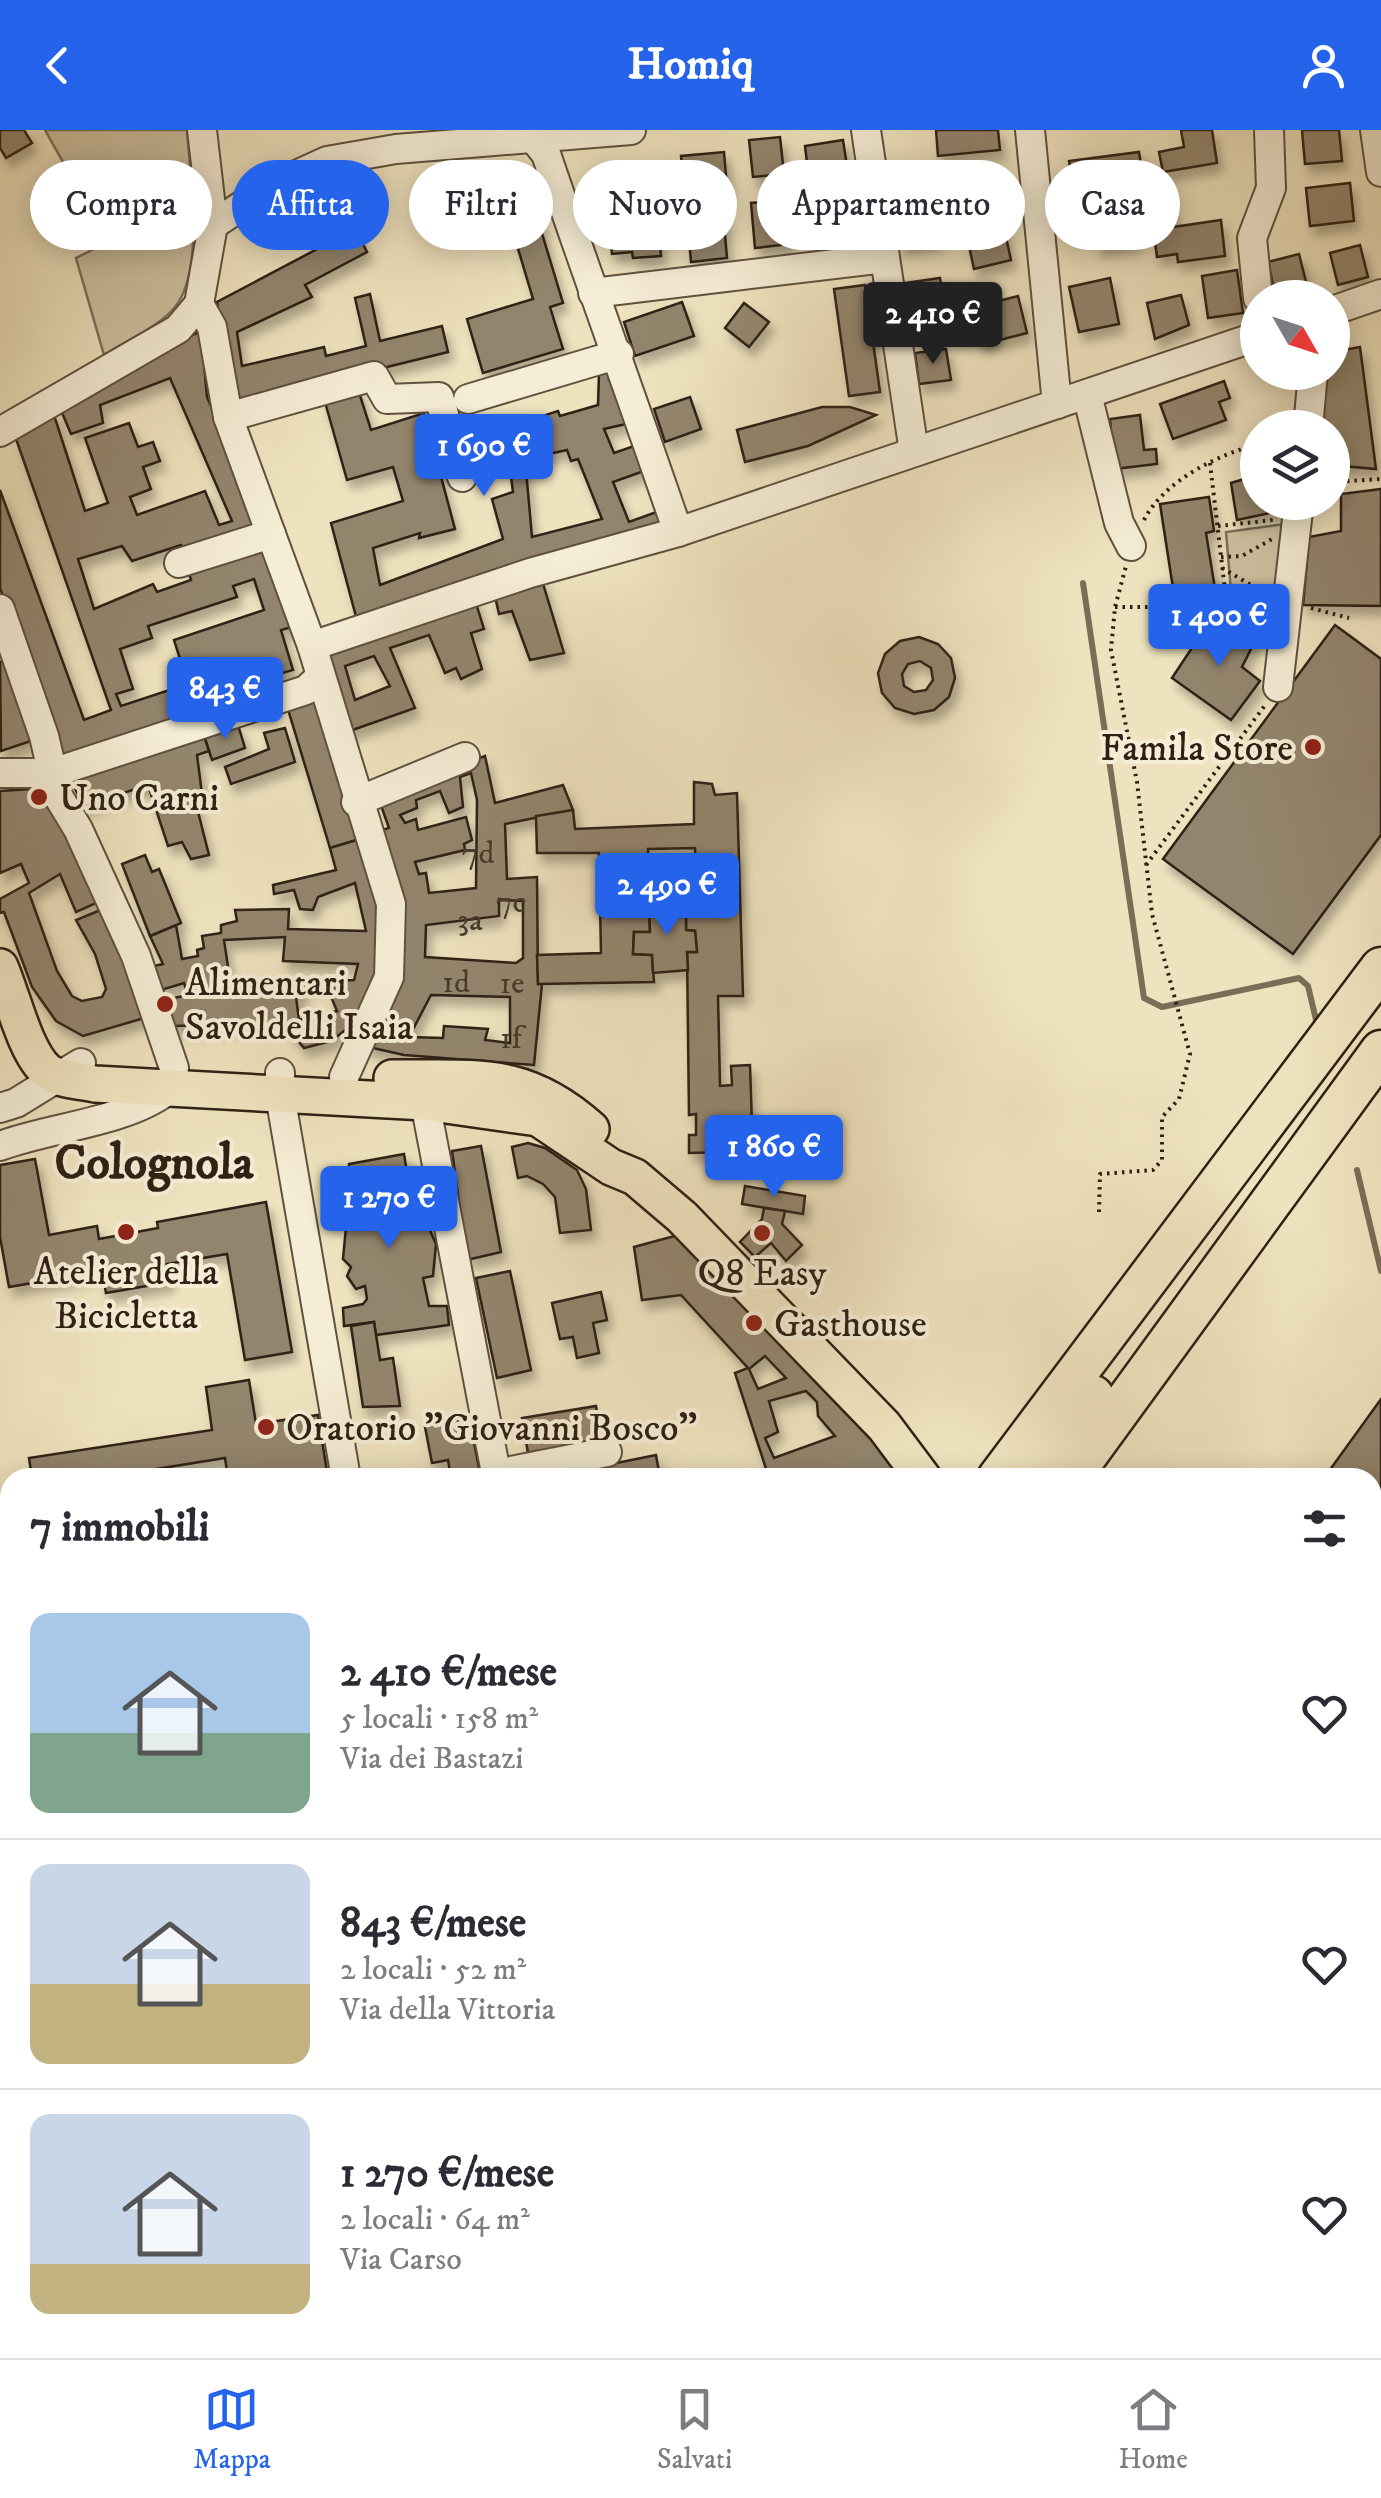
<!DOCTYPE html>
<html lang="it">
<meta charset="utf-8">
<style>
:root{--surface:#fff;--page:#f2f2f3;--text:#2b2b33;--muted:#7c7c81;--line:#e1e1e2;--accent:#2563eb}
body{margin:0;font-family:"IM FELL DW Pica",serif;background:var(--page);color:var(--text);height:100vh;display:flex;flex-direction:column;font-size:38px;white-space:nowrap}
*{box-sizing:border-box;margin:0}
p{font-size:32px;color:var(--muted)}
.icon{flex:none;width:55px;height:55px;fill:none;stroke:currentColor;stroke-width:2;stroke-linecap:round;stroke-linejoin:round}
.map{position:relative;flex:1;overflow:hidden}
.details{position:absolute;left:0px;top:1338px;width:1382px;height:892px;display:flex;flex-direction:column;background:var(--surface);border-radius:30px 30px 0 0;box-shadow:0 5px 25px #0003}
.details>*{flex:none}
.banner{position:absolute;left:30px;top:30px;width:1322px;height:90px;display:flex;gap:20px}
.needle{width:65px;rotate:129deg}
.fabs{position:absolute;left:1240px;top:150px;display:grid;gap:20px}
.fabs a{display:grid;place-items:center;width:110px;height:110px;border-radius:50%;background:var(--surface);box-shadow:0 5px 25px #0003;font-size:50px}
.price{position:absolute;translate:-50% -85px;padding:0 22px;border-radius:10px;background:var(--accent);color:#fff;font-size:32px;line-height:65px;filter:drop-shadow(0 2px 5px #0008)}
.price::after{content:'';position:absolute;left:50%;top:60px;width:30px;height:22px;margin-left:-15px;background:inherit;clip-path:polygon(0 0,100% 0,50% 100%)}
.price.active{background:#222;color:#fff}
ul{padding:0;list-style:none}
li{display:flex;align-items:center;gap:30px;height:250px;padding:0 30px}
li+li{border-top:2px solid var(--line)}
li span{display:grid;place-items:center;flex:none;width:280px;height:200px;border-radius:20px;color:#555}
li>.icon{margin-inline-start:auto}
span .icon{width:120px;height:120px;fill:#fffc;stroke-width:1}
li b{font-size:42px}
h2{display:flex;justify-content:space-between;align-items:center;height:120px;padding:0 30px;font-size:42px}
.pill{padding:0 35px;border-radius:45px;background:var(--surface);box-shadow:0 5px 25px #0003;font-size:35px;line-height:90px}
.pill.active{background:var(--accent);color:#fff}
header{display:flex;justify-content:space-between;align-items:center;height:130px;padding:0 30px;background:var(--accent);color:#fff;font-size:45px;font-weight:800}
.menu{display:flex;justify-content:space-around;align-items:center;height:140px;border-top:2px solid var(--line);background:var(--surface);font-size:28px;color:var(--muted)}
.menu a{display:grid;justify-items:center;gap:5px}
.menu .active{color:var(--accent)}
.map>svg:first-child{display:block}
.green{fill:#cec2a2;stroke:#7e715b;stroke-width:2.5}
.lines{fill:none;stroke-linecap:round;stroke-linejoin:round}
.stream{stroke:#7b6d58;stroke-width:6}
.building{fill:#93856d;stroke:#2f2014;stroke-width:2.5;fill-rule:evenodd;filter:url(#shadow)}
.minor-casing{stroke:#5f513f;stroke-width:32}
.major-casing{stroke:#2f2014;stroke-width:40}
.highway-casing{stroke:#2f2014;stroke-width:45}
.path{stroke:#2f2014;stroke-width:4;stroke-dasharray:2.5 5;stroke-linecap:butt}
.minor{stroke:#f5edd5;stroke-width:28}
.major{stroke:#efe3bf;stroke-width:35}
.highway{stroke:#efe3bf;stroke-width:40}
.poi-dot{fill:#8f2418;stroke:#f5edd5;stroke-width:4}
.labels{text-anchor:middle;stroke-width:8;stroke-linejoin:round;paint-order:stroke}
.number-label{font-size:32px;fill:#48392a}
.poi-label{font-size:38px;fill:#2f2014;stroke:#f5edd5;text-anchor:start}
.district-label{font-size:48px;font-weight:bold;fill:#2f2014;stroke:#f5edd5}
</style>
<header><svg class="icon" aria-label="back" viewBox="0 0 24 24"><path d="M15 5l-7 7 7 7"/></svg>Homiq<svg class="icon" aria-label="person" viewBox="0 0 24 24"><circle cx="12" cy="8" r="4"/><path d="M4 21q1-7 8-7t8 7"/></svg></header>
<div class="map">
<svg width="1381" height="2228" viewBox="0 0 1381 2228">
<defs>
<filter id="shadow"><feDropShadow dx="5" dy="9" stdDeviation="5" flood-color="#0004"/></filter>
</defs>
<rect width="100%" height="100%" fill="#efe3bf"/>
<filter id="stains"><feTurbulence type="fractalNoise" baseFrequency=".002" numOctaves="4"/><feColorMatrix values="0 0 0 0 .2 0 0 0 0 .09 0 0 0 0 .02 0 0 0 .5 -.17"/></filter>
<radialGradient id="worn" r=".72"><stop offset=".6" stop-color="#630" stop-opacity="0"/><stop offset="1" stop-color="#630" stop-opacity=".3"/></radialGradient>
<g class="green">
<path d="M45,0H187C190,46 205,140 175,177C159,197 125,211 104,225L76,128L108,112Z"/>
<polygon points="1285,394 1277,472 1232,473 1226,402"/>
<polygon points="485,2220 698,2220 690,2228 478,2228"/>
</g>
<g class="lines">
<g class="stream">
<polyline points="1083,453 1144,868 1162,877 1299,848 1308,856 1317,894"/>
<polyline points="1357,1040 1381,1141"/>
</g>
</g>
<g class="building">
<polygon points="0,0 24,0 32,13 6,28 0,18"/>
<polygon points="936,0 998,0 1000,20 938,26"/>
<polygon points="1181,0 1212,0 1217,33 1163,42 1159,22 1184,17"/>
<polygon points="1302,0 1339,0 1342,31 1305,34"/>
<polygon points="780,7 784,44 753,47 749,10"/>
<polygon points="843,10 848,43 809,49 805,16"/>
<polygon points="724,22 727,58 685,62 681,26"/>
<polygon points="1139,22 1143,47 1073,56 1069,31"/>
<polygon points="647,40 651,91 658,91 661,126 633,128 632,122 612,124 606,51 627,49 626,42"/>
<polygon points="995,47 1002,76 969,84 962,56"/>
<polygon points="1350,53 1354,91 1310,96 1306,58"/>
<polygon points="1167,55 1173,97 1221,90 1225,126 1178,132 1177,124 1157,127 1148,58"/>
<polygon points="848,65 853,114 819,117 815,68"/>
<polygon points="786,70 790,114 755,118 751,73"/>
<polygon points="931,76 937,111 901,116 896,81"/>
<polygon points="534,77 563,173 550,177 563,219 483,243 467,189 533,169 508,85"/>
<polygon points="1131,77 1136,112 1098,117 1094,81"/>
<polygon points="723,83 727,128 691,132 687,86"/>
<polygon points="1004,98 1011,130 974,139 967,107"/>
<polygon points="355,99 367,122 305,155 312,167 237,202 242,236 324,217 326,226 366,216 355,168 370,164 380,211 442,196 448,222 232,275 217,172"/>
<polygon points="1360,115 1368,147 1338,155 1330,123"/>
<polygon points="1299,124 1310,168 1276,168 1268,132"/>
<polygon points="1237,140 1243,183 1208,188 1202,146"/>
<polygon points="940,148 945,179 910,185 905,153"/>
<polygon points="1110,148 1119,194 1079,202 1069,157"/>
<polygon points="865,155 880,262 849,266 834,159"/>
<polygon points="1181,165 1189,195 1155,209 1147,173"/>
<polygon points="1018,166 1027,203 980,215 971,178"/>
<polygon points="682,172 694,206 635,226 624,192"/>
<polygon points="744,173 769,192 749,217 725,198"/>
<path d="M201,201L207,267L264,398L187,425L181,415L132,431L122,416L78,429L94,479L153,454L157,462L191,450L187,436L269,413L299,495L281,500L293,540L275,545L281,562L64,633L0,458V360L84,590L111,580L15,306L53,282L85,381L108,373L85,308L129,293L138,317L153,312L160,331L143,337L151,359L130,367L137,385L205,361L219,395L232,391L170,248L100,275L103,293L71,304L60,278L161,219ZM254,449L264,480L174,510L188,554L121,576L116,564L133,559L120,519L152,508L148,496L237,467L233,456Z"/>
<polygon points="1360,217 1376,339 1332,335 1332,298 1317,298 1322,242 1332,242 1332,222"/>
<polygon points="946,219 951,250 919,254 915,223"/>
<path d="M612,240L609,250L615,254L626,294L604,299L614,323L634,316L644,341L613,352L629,392L662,380L664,397L358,494L331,393L403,371L393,337L347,350L323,265L357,256L371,300L424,283L455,399L419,408L420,403L373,418L380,455L503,409L492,369L513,362L507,316L483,323L481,306L558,281L560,286L598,275L599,244ZM567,320L571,331L578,329L602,389L532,407L525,329Z"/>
<polygon points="1224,251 1230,268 1219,272 1226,290 1173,309 1160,274"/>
<polygon points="690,267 701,299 665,312 654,279"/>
<polygon points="822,277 850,277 876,285 808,316 745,332 737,300"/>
<polygon points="1140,285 1144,320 1156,319 1157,334 1114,339 1110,289"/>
<polygon points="1255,320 1258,372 1290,372 1289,379 1237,390 1231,353 1251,347"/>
<polygon points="1381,359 1381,476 1303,475 1309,407 1341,401 1341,364"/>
<polygon points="1209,367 1214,401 1206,403 1216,465 1175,471 1160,374"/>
<polygon points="541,447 564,523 530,530 512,481 499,484 494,462"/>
<path d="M474,467L484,499L471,503L482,539L461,549L456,538L445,543L429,505L390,518L415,578L344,603L326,535L331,522ZM374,526L390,556L355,570L345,536Z"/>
<polygon points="1211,489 1256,509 1242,537 1260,551 1231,590 1172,548"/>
<polygon points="1335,495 1381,529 1381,705 1293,824 1163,729"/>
<path d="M919,507L938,514L951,528L955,548L949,567L934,580L914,584L895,578L882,563L878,543L885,524L900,511ZM920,531L931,538L933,550L926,560L914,562L904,556L902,544L908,534Z"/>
<polygon points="4,531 31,611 1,621 0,532"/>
<polygon points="321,566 363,708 330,718 287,576"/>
<polygon points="238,595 245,618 212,630 204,606"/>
<polygon points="285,598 295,632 231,654 225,637 269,619 264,603"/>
<polygon points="204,606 209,621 197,625 202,664 194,666 209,725 191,729 182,712 168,716 148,655 83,676 72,652"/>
<path d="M485,626L495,673L563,655L573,680L505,694L507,749L537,747L538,854H542L534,935L404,925L364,916L401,781L375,702L389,698L378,667ZM471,643L477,670L476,758L429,763L426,743L419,744L415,732L465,720L464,714L472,710L466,687L418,700L416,689L405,693L400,685L417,678L416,670L440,661L449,683L463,677L460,647ZM499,770L523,771V828L516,833L425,827L426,795L499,786ZM431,865L510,867V913L485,910L488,899L444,896L443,908L409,907Z"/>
<path d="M694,652L712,654L715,665L737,663L743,866H718L720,956L732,955L731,936L750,935L752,994H767L766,1021L689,1023V1005H696V984L689,985L687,822H697L695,801L686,800V772L649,773L650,802H634L633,824L652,825L654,852L538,854L537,825L601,823L599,723H537L536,686L573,680L575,699L694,694ZM695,718L696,750L649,752L648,719Z"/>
<polygon points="31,659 44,666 103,770 76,782 60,744 29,763 57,841 72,866 82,871 102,867 106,859 95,824 76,790 103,779 148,887 83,906 56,891 32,857 4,782 0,783 0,769 29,753 21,734 0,743 0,661"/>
<path d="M363,708L386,814L368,878L357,891L331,911L304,918L283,893L172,896L164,870L188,865L184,853L161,860L154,836L163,834L150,806L176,795L182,829L198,826L197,820L204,818L202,806L221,803V795L237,791L235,780L289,779L288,799L366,801L355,753L318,767L313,780L300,779L294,760L274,764L273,755L336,740L330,718ZM285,807L283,831L358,834L354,850L334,851L332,869L337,881L299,890L296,867L303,864V849L286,848V855L231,857L224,810Z"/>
<polygon points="145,725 152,742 159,739 181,793 150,806 122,734"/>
<polygon points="686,772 686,800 695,801 697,822 687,822 688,840 653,843 652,825 633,824 634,802 650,802 649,773"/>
<polygon points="528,1013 545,1018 577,1040 586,1059 591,1100 560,1103 555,1067 543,1054 527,1046 518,1048 512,1017"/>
<polygon points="481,1016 501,1122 467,1130 452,1021"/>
<polygon points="404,1024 414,1086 424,1087 436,1114 433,1146 423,1148 429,1176 447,1176 449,1195 376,1205 374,1192 344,1196 343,1178 363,1174 367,1169 365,1156 356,1159 347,1146 351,1137 343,1129 346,1097 355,1099 349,1034"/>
<polygon points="35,1029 49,1105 97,1096 99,1109 158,1098 157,1092 266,1072 292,1222 245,1230 227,1124 167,1134 170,1152 106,1163 102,1141 9,1157 0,1107 0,1035"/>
<polygon points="745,1056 805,1066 803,1084 742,1074"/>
<polygon points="764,1078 785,1081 782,1094 802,1115 786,1131 771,1113 755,1127 740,1112 762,1089"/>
<path d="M682,1104L909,1348H769L735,1243L748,1238L681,1165L642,1170L634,1117ZM765,1226L786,1248L758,1259L749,1239ZM806,1261L817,1272L818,1286L835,1306L774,1328L765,1308L778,1302L769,1271Z"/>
<polygon points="510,1141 531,1240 497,1248 476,1148"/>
<polygon points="601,1162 607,1190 593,1193 599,1223 577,1228 573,1207 560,1209 552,1173"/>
<polygon points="374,1192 380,1230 393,1228 400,1276 363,1277 351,1196"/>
<polygon points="249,1250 256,1294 318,1285 328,1348 228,1348 225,1328 100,1348 32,1348 29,1328 212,1300 206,1257"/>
<polygon points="1381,1269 1381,1371 1372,1373 1372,1348 1324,1348"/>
<polygon points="596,1276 602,1311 528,1323 522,1288"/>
<polygon points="469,1287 481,1348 451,1348 448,1330 432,1333 425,1297"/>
<polygon points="656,1325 660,1348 605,1348 602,1336"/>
<polygon points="0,1428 10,1437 10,1459 3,1461 10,1479 10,1567 0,1569"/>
<polygon points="1381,1692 1381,1724 1372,1726 1372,1695"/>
<polygon points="10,1710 10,1800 0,1745 0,1712"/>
<polygon points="1372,1733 1381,1744 1381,1789 1372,1780"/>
<polygon points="1377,1853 1381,1892 1372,1899 1372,1857"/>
<polygon points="1381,1917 1381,1940 1372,1944 1372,1921"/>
<polygon points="1381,1962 1381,1995 1372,1984 1374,1969"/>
<polygon points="1379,2045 1381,2049 1380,2112 1372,2098 1372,2049"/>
<polygon points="723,2220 909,2220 911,2228 724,2228"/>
<polygon points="991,2220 1110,2220 1111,2228 993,2228"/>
<polygon points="1181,2220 1216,2220 1219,2228 1184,2228"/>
</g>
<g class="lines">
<g class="minor-casing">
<g id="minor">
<polyline points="202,0 213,95"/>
<polyline points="866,0 914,322"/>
<polyline points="1030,0 1057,274"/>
<polyline points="1375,0 1381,42"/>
<path d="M534,9L546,24C589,151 635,276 678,402"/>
<polyline points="593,163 885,128"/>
<polyline points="1258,168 1252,108 1271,58 1269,0"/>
<polyline points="199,174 212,197 228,287 312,516 391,774 389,847 344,947"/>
<polyline points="199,174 213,95 268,58 327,31 396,19 631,0"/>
<polyline points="1332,181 1381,164"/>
<polyline points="1087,264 1119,393 1131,416"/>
<polyline points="468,269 619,224"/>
<polyline points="228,287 374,246 387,269 439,267 462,347"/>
<polyline points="1308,298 1313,242"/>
<polyline points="0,302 178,199 199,174"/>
<polyline points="179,433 271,404"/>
<polyline points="0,479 44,606 58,666 78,699 136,826 174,938"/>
<polyline points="312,516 530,443 678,402 1258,206"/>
<polyline points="1278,557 1299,372"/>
<polyline points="0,643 52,643 306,560 319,548"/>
<polyline points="356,672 465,627"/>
<polyline points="280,943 280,965 346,1348"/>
<polyline points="425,972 497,1348"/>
<polyline points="0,978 16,973 81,933"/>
<path d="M0,1016C51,997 128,992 169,959"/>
<polyline points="496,1344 607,1322"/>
<polyline points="0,1689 10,1687"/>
<polyline points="1372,2209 1381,2207"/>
<polyline points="948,2220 950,2228"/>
<polyline points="1316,2228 1340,2220"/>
</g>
</g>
<g class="major-casing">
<g id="major">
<path d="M0,837C12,864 25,923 47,941C59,950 80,951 95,954L425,972L538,988L611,1037L635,1047L682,1087L884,1296L923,1348"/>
<path d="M392,948C477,949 524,939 591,999"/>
<polyline points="1372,1806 1381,1815"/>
</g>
</g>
<g class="highway-casing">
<g id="highway">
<polyline points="1041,1338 1093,1266"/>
<polyline points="998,1348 1381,838"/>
<polyline points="1070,1348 1381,921"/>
<polyline points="347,2228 356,2220"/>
<polyline points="381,2228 391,2220"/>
<polyline points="433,2228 439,2220"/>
<polyline points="467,2228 473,2220"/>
</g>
</g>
<g class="path">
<polyline points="80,89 139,96 186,80"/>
<polyline points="1210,333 1227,477"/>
<polyline points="1332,352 1381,349"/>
<path d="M1144,390C1164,351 1217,325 1258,314"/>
<polyline points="1218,396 1273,390"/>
<polyline points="1221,427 1242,426 1272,409"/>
<polyline points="1222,438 1268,465"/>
<polyline points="1115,477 1265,477"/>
<polyline points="1311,478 1349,488"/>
<polyline points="1146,735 1266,574"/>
<polyline points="1099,1082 1100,1044 1153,1040 1162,1030 1162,987 1179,969 1190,924 1152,784 1137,652 1111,520 1115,477 1126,436"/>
<polyline points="574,2220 575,2228"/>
<polyline points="976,2220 977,2228"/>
<polyline points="205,2228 221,2220"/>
<polyline points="604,2228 610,2220"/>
<polyline points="668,2228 678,2220"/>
</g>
<use href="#minor" class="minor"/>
<use href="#major" class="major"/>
<use href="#highway" class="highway"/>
</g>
<g class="poi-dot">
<circle cx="1313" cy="617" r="10"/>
<circle cx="39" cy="667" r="10"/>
<circle cx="165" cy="874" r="10"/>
<circle cx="126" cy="1102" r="10"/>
<circle cx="762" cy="1103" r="10"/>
<circle cx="754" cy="1193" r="10"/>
<circle cx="266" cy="1297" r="10"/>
</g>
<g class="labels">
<g class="number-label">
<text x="478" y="733">7d</text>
<text x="511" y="782">7c</text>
<text x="470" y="800">3a</text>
<text x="456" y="862">1d</text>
<text x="512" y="863">1e</text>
<text x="511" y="918">1f</text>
</g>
<g class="poi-label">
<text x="1293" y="630" text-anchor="end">Famila Store</text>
<text x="59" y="680">Uno Carni</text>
<text x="185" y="865">Alimentari<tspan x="185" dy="44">Savoldelli Isaia</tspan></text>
<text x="126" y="1154" text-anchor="middle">Atelier della<tspan x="126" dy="44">Bicicletta</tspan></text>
<text x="762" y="1155" text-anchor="middle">Q8 Easy</text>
<text x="774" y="1206">Gasthouse</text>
<text x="286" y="1310">Oratorio "Giovanni Bosco"</text>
</g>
<g class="district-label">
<text x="154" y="1048">Colognola</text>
</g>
</g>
<rect width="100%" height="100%" filter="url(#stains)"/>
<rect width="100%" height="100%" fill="url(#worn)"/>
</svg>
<div class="fabs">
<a><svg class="needle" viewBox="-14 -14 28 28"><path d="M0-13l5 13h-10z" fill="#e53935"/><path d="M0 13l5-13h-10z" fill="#7c7c81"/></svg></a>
<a><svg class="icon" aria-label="layers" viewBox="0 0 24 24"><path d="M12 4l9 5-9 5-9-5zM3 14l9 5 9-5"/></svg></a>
</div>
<b class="price active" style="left:933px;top:237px">2 410 €</b>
<b class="price" style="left:484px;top:369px">1 690 €</b>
<b class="price" style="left:1219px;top:539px">1 400 €</b>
<b class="price" style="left:225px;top:612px">843 €</b>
<b class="price" style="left:667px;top:808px">2 490 €</b>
<b class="price" style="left:774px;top:1070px">1 860 €</b>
<b class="price" style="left:389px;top:1121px">1 270 €</b>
<div class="banner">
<a class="pill">Compra</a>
<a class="pill active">Affitta</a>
<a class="pill">Filtri</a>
<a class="pill">Nuovo</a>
<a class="pill">Appartamento</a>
<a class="pill">Casa</a>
</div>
<section class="details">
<h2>7 immobili<svg class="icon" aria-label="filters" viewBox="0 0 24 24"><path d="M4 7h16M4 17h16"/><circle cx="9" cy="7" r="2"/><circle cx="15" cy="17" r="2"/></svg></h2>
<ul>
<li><span style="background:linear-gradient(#a9c7e8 60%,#7fa58c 0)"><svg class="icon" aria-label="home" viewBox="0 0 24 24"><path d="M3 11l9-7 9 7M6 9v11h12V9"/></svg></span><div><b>2 410 €/mese</b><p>5 locali · 158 m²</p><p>Via dei Bastazi</p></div><svg class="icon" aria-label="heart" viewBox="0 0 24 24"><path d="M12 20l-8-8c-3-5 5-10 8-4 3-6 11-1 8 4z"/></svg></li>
<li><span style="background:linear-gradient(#c9d6e8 60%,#c2b280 0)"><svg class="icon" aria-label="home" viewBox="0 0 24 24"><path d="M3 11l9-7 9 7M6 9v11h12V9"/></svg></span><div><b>843 €/mese</b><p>2 locali · 52 m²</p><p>Via della Vittoria</p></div><svg class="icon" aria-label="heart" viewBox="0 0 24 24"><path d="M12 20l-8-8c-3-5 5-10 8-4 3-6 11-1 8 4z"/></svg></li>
<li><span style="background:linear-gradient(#c9d6e8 75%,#c2b280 0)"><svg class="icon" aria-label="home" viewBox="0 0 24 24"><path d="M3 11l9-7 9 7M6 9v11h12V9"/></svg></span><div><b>1 270 €/mese</b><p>2 locali · 64 m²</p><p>Via Carso</p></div><svg class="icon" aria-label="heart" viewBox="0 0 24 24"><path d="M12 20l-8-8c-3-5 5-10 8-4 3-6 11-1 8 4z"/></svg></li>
</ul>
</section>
</div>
<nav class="menu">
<a class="active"><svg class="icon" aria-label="map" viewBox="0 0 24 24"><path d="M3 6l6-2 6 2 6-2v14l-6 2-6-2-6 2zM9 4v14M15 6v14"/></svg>Mappa</a>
<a><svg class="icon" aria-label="saved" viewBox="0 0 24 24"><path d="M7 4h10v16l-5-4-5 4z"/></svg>Salvati</a>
<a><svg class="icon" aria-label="home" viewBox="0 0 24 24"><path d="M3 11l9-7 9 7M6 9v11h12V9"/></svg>Home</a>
</nav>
